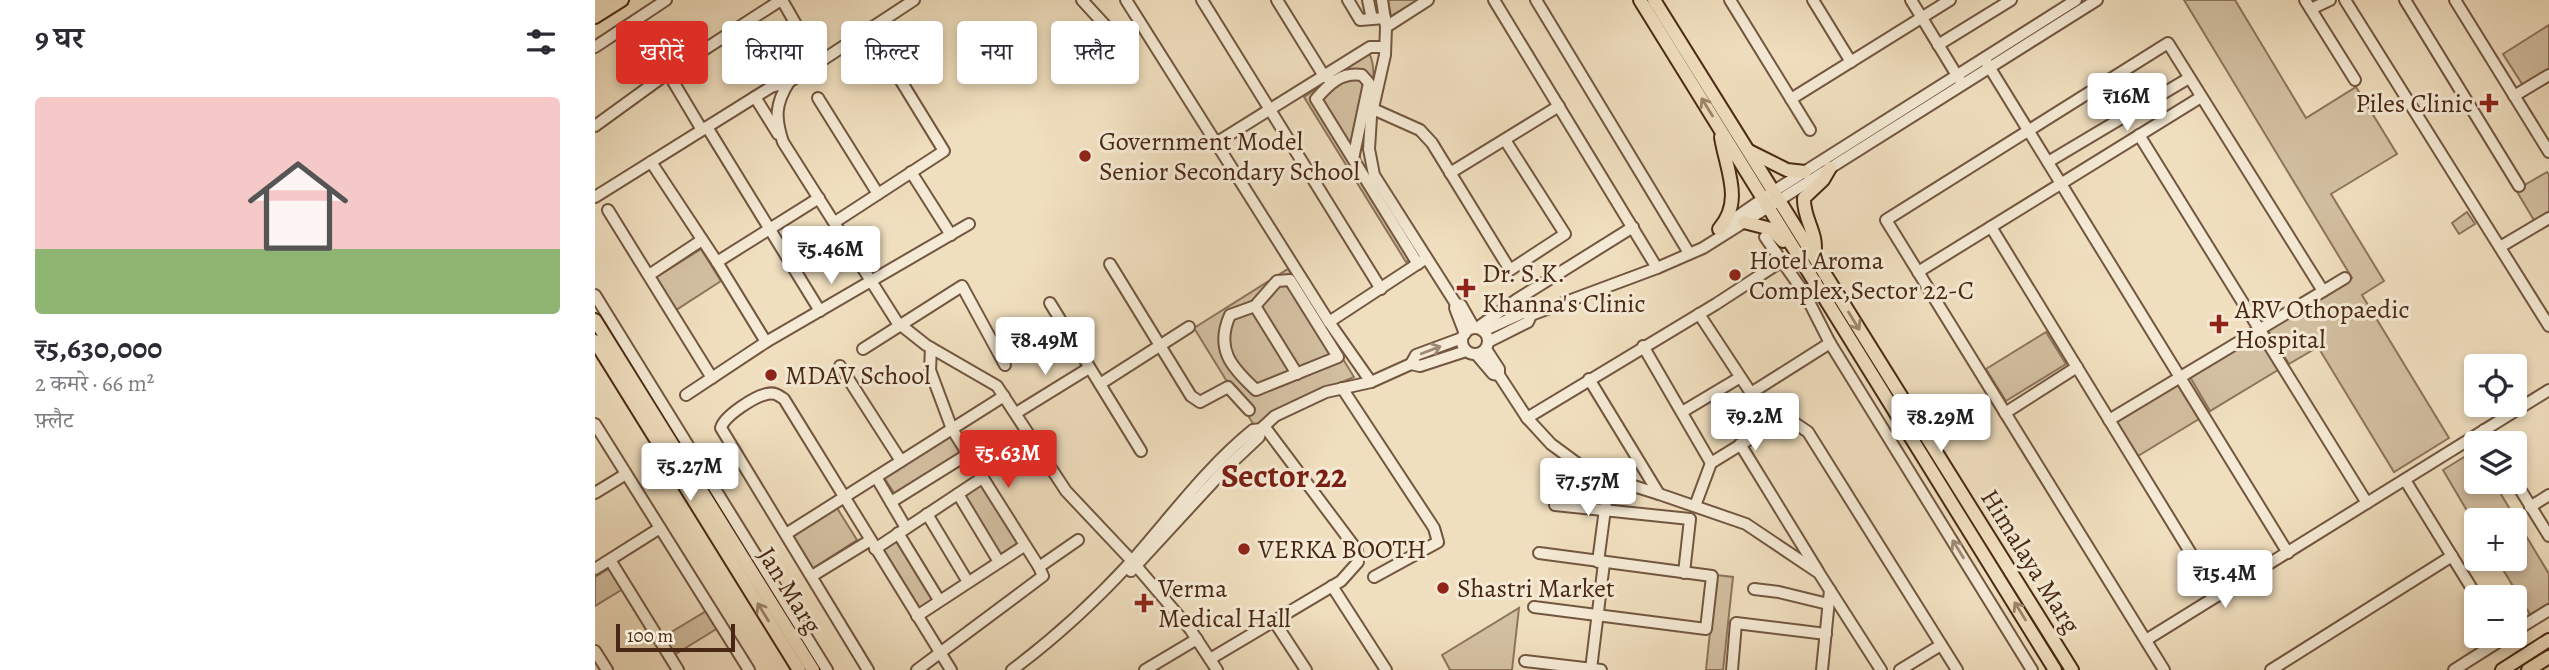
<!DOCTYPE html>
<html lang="hi">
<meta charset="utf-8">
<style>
:root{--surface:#fff;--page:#f2f2f3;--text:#2b2b33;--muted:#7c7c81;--line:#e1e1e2;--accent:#d93025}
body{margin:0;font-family:Alegreya,"Noto Serif Devanagari",serif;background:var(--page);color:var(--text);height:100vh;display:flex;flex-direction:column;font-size:26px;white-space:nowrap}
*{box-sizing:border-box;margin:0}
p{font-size:23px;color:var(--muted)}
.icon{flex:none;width:38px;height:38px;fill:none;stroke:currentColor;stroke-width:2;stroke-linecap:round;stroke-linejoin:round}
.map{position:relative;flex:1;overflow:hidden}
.sheet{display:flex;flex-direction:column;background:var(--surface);width:595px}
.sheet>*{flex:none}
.guide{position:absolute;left:21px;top:21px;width:665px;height:63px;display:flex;gap:14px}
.controls{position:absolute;left:1869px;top:354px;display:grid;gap:14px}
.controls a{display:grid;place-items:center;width:63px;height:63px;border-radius:7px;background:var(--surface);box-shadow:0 4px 10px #0003;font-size:35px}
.scale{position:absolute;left:21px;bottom:18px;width:119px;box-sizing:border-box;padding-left:7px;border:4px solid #482814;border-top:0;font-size:19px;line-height:24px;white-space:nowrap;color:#482814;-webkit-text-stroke:5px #f5ead5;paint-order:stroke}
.price{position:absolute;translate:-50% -60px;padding:0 16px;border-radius:7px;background:#fff;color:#222;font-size:23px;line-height:46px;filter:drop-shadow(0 2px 4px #0008)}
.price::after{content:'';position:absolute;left:50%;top:42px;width:21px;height:16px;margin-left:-10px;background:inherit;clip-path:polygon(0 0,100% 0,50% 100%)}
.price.active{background:var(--accent);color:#fff}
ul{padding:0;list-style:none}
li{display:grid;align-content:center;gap:14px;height:371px;padding:0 35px}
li+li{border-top:2px solid var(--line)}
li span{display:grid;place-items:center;height:217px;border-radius:7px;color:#555}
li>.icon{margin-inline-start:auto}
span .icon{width:126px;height:126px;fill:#fffc;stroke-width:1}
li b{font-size:30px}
h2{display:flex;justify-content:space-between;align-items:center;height:84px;padding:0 35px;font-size:30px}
.pill{padding:0 24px;border-radius:7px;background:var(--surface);box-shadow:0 4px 10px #0003;font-size:24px;line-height:63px}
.pill.active{background:var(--accent);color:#fff}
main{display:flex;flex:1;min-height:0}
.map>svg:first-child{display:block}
.green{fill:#d3c0a2;stroke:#8e745b;stroke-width:2}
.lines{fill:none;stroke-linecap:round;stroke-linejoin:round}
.minor-casing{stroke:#72563f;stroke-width:14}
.major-casing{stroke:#482814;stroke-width:16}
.minor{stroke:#f5ead5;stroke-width:10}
.major{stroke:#f0dfbf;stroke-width:12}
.oneway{stroke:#9c846a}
.oneway2{stroke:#9e8974}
.poi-dot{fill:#8f2418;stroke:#f5ead5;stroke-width:2.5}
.labels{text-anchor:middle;stroke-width:6;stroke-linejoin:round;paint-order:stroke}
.poi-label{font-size:26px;fill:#482814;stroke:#f5ead5;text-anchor:start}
.street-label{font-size:26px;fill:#482814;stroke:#f5ead5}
.district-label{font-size:33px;font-weight:bold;fill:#7a1f14;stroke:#f5ead5}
</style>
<main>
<section class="sheet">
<h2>9 घर<svg class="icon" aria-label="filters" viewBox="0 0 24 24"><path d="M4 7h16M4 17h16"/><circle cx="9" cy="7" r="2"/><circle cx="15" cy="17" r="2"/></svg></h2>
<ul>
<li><span style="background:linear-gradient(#f6c9c9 70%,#8fb573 0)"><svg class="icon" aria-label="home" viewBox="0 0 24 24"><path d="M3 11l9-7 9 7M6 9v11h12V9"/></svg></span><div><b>₹5,630,000</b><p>2 कमरे · 66 m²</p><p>फ़्लैट</p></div></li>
</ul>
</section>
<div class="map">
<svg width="1954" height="670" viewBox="0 0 1954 670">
<rect width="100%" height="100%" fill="#f0dfbf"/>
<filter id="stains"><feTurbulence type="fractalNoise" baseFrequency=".00286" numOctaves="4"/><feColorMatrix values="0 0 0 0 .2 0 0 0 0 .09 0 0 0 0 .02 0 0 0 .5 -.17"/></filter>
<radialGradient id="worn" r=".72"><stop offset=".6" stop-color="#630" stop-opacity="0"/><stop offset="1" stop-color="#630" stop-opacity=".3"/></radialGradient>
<g class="green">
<polygon points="793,0 823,0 796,16"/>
<polygon points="1589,0 1640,0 1711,118 1761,87 1802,154 1736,194 1789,281 1767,295 1854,438 1799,472 1723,347 1694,364 1673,330 1757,278"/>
<polygon points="1954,25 1954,72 1929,87 1908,54"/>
<path d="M774,53C789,81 760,125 765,158C769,182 805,234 819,257L811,262L709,97Z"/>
<polygon points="1952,172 1954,175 1954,214 1940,222 1921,190"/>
<polygon points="1872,212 1880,224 1864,234 1857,223"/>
<polygon points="106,249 126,281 81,310 60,278"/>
<polygon points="693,269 759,377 707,399 660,427 599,328"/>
<polygon points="1451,332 1471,364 1411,401 1391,369"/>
<polygon points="1662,336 1683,370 1615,411 1595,377"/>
<polygon points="1582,384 1604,419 1543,456 1521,421"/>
<polygon points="357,432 370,452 301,496 288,476"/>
<polygon points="1879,451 1881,481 1898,481 1954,574 1954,604 1936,616 1901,558 1920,558 1920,520 1881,520 1881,526 1848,470"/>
<polygon points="387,482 426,546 405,558 367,495"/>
<polygon points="242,508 262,540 217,569 196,537"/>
<polygon points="302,537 341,599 318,614 279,551"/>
<polygon points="15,568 28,589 0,606 0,577"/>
<polygon points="1121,575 1138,577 1128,670 1111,670"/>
<polygon points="924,608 917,670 855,670 847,655"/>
<polygon points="113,610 123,628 79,655 68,637"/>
</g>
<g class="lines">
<g class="minor-casing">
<g id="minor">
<polyline points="187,0 223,63"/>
<path d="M319,0L194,82C180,104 180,118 188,142L302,322L331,345L402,386L471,491L537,561L595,629L622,670"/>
<polyline points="487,0 530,47"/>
<polyline points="531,0 734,322 776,382"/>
<polyline points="607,0 786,289"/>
<polyline points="682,0 729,76 734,79"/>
<polyline points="753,0 765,20 790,18"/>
<polyline points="773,0 777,19"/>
<polyline points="787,0 791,27 790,55 776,117 774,149 779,175 861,304"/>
<polyline points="899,0 1062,268"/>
<polyline points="941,0 1094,253"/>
<polyline points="1135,0 1215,130"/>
<polyline points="1218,0 1256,62"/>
<polyline points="1316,0 1366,82"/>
<polyline points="1710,0 1760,80"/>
<polyline points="1750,0 1954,326"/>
<polyline points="1810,0 1924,186"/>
<polyline points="1860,0 1954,152"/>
<polyline points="1716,9 1735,0"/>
<polyline points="791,27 833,0"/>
<polyline points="1343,45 1416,0"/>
<polyline points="0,47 71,0"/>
<polyline points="1390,60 1693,553"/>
<polyline points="73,73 107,130"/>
<polyline points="1919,96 1954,75"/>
<polyline points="160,97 183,134"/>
<polyline points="223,98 283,194"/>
<polyline points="1196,99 1355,0"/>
<polyline points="778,109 825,130 837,143 915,270 970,234 910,140"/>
<polyline points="0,126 73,73 186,0"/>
<polyline points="112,127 225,311"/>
<polyline points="1544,135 1772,503"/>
<polyline points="621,143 775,47 790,47"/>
<path d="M758,159L774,83L767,75C746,72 734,84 721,99L823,264"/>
<polyline points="56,162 122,262 171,342"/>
<polyline points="1453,162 1594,78"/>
<polyline points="316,172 356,235"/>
<polyline points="855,173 964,106"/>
<polyline points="0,197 176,87 194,82"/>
<polyline points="13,210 117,378"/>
<polyline points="240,222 349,151 287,50"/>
<polyline points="1127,227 1179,191 1481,0"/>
<polyline points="1396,227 1622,596"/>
<polyline points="1170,237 1210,294 1235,343 1437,670"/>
<polyline points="1905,247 1954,218"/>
<polyline points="122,262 224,198"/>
<polyline points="515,264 596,396 605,402 633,387 654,410"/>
<polyline points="1323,272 1606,97"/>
<polyline points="54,275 107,240"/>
<path d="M695,280L743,357L661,390C636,367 620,349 635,315L660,306L682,281Z"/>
<polyline points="0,295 232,670"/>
<polyline points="455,303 546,451"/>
<polyline points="660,306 702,374"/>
<polyline points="1104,314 1156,393 1213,432 1362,670"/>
<polyline points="936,315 1062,268 1108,248 1502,0"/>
<polyline points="734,322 827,261"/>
<polyline points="882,328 921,300 1038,227"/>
<circle cx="880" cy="341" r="13"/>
<polyline points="888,331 930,312 936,315 933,322 893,342"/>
<polyline points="870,334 860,308 861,304 866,305 879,328"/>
<polyline points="867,338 821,355 816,364 825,366 871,351"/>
<polyline points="1048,346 1116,463"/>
<polyline points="336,348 335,370 357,429 444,567"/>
<polyline points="268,349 367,286 410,365"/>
<polyline points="881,354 898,374 904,375 904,369 891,349"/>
<polyline points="245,366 306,461"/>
<polyline points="904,375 932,418 956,444 994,472 1064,494 1151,524 1224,573 1286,670"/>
<polyline points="994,379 1064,494"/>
<polyline points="505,384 594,327"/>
<polyline points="747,388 839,528 843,542 779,577"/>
<polyline points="1156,393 1235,343"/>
<polyline points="91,395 171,342 374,224"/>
<polyline points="1087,412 1144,378"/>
<polyline points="421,413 494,368"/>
<polyline points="1410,413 1482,367"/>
<polyline points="932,418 1121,304 1187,261"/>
<polyline points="1514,420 1750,278"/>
<polyline points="0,424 154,670"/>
<polyline points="1889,430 1896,443"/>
<polyline points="1145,444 1223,571"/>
<polyline points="281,477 311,528"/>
<polyline points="1810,480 1879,592"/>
<polyline points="1920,481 1954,536"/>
<polyline points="0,493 31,474"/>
<polyline points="363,494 404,562"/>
<polyline points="296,502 373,454"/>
<polyline points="960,505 1095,519 1089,573"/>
<polyline points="1100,506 1116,463 1189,418"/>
<polyline points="1935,507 1954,495"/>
<polyline points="332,514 373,582"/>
<polyline points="303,533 344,600"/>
<polyline points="191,534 409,396"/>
<polyline points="280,549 387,478"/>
<polyline points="15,560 83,670"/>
<polyline points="1003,562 1014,479"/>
<polyline points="0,569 65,528"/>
<polyline points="536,571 630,469 664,437 666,429"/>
<polyline points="217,576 274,541"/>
<polyline points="737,586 791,670"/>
<polyline points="1159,589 1184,592 1233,604"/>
<polyline points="939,607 1111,629 1117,576 944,553"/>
<polyline points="322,616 429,546"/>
<polyline points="679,621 711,670"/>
<polyline points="1920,631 1954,610"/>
<polyline points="1551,640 1954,390"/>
<polyline points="0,651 12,670"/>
<polyline points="615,659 746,581 763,562 762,550 669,426"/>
<polyline points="930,661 1006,670"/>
<polyline points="996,669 1009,563"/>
<path d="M273,670L126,428C129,416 160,396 172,394C179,392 183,395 189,399L356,670"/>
<polyline points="322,670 448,576 444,567 483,540"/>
<path d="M417,670C460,638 499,602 535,563C575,518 611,468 658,430L666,429L680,416L731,392L776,382L816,364"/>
<polyline points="550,670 602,639"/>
<polyline points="1137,670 1141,623 1231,634"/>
<polyline points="1227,670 1235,590"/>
<polyline points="1305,670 1346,645"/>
<polyline points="1569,670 1291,220 1573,43 1728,291"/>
<polyline points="1676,670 1857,556"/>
<polyline points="1859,670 1914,635"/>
</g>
</g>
<g class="major-casing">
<g id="major">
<polyline points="1045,0 1460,670"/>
<polyline points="1059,0 1477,670"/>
<polyline points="0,6 9,0"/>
<polyline points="0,17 27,0"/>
<polyline points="1154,151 1192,170 1210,172"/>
<polyline points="1149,222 1176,229 1188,241"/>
<path d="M1124,229C1149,201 1131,169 1126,137"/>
<path d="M1219,256C1224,233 1208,220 1209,198L1228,180L1235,168"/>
<polyline points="0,320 218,670"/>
<polyline points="0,341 204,670"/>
<polyline points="1907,670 1954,640"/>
<polyline points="1933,670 1954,657"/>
</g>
</g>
<use href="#minor" class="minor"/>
<use href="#major" class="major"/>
</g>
<defs><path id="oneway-shaft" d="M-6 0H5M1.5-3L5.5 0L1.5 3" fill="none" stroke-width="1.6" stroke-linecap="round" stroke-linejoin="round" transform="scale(1.75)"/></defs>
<g class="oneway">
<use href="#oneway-shaft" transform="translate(1112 107) rotate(-122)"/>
<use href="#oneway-shaft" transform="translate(1259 321) rotate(58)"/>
<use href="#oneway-shaft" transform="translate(1425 611) rotate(-122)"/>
<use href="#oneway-shaft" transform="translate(168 612) rotate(-122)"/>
</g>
<g class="oneway2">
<use href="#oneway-shaft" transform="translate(836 350) rotate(-21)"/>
<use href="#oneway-shaft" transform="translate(1363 549) rotate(-122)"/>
</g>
<g class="poi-dot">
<path d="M1890.5 92.5h7v7h7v7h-7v7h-7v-7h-7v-7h7z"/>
<circle cx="490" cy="156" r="7"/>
<circle cx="1140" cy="275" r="7"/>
<path d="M867.5 277.5h7v7h7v7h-7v7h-7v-7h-7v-7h7z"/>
<path d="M1620.5 313.5h7v7h7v7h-7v7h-7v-7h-7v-7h7z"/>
<circle cx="176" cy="375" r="7"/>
<circle cx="649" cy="549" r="7"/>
<circle cx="848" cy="588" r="7"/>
<path d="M545.5 592.5h7v7h7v7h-7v7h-7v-7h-7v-7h7z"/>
</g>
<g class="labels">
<g class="poi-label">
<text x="1878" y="112" text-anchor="end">Piles Clinic</text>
<text x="504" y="150">Government Model<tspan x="504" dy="30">Senior Secondary School</tspan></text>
<text x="1154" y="269">Hotel Aroma<tspan x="1154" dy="30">Complex,Sector 22-C</tspan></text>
<text x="887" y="282">Dr. S.K.<tspan x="887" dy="30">Khanna's Clinic</tspan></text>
<text x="1640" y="318">ARV Othopaedic<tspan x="1640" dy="30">Hospital</tspan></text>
<text x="190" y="384">MDAV School</text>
<text x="663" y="558">VERKA BOOTH</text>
<text x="563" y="597">Verma<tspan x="563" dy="30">Medical Hall</tspan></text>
<text x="862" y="597">Shastri Market</text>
</g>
<g class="street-label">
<text transform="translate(1436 561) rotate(58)" y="9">Himalaya Marg</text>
<text transform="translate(195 590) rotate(58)" y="9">Jan Marg</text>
</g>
<g class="district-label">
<text x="689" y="487">Sector 22</text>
</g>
</g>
<rect width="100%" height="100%" filter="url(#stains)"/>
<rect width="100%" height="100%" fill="url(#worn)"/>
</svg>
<div class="controls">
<a><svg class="icon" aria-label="locate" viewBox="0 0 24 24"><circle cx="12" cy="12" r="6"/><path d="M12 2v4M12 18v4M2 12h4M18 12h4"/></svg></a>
<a><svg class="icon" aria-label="layers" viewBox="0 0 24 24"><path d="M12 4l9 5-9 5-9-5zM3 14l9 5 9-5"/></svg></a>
<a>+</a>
<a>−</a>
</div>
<div class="scale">100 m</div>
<b class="price" style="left:1532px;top:133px">₹16M</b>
<b class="price" style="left:236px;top:286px">₹5.46M</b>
<b class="price" style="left:450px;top:377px">₹8.49M</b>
<b class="price" style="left:1160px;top:453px">₹9.2M</b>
<b class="price" style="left:1346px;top:454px">₹8.29M</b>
<b class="price active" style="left:413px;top:490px">₹5.63M</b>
<b class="price" style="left:95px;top:503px">₹5.27M</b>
<b class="price" style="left:993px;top:518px">₹7.57M</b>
<b class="price" style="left:1630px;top:610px">₹15.4M</b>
<div class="guide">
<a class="pill active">खरीदें</a>
<a class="pill">किराया</a>
<a class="pill">फ़िल्टर</a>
<a class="pill">नया</a>
<a class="pill">फ़्लैट</a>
</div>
</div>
</main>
